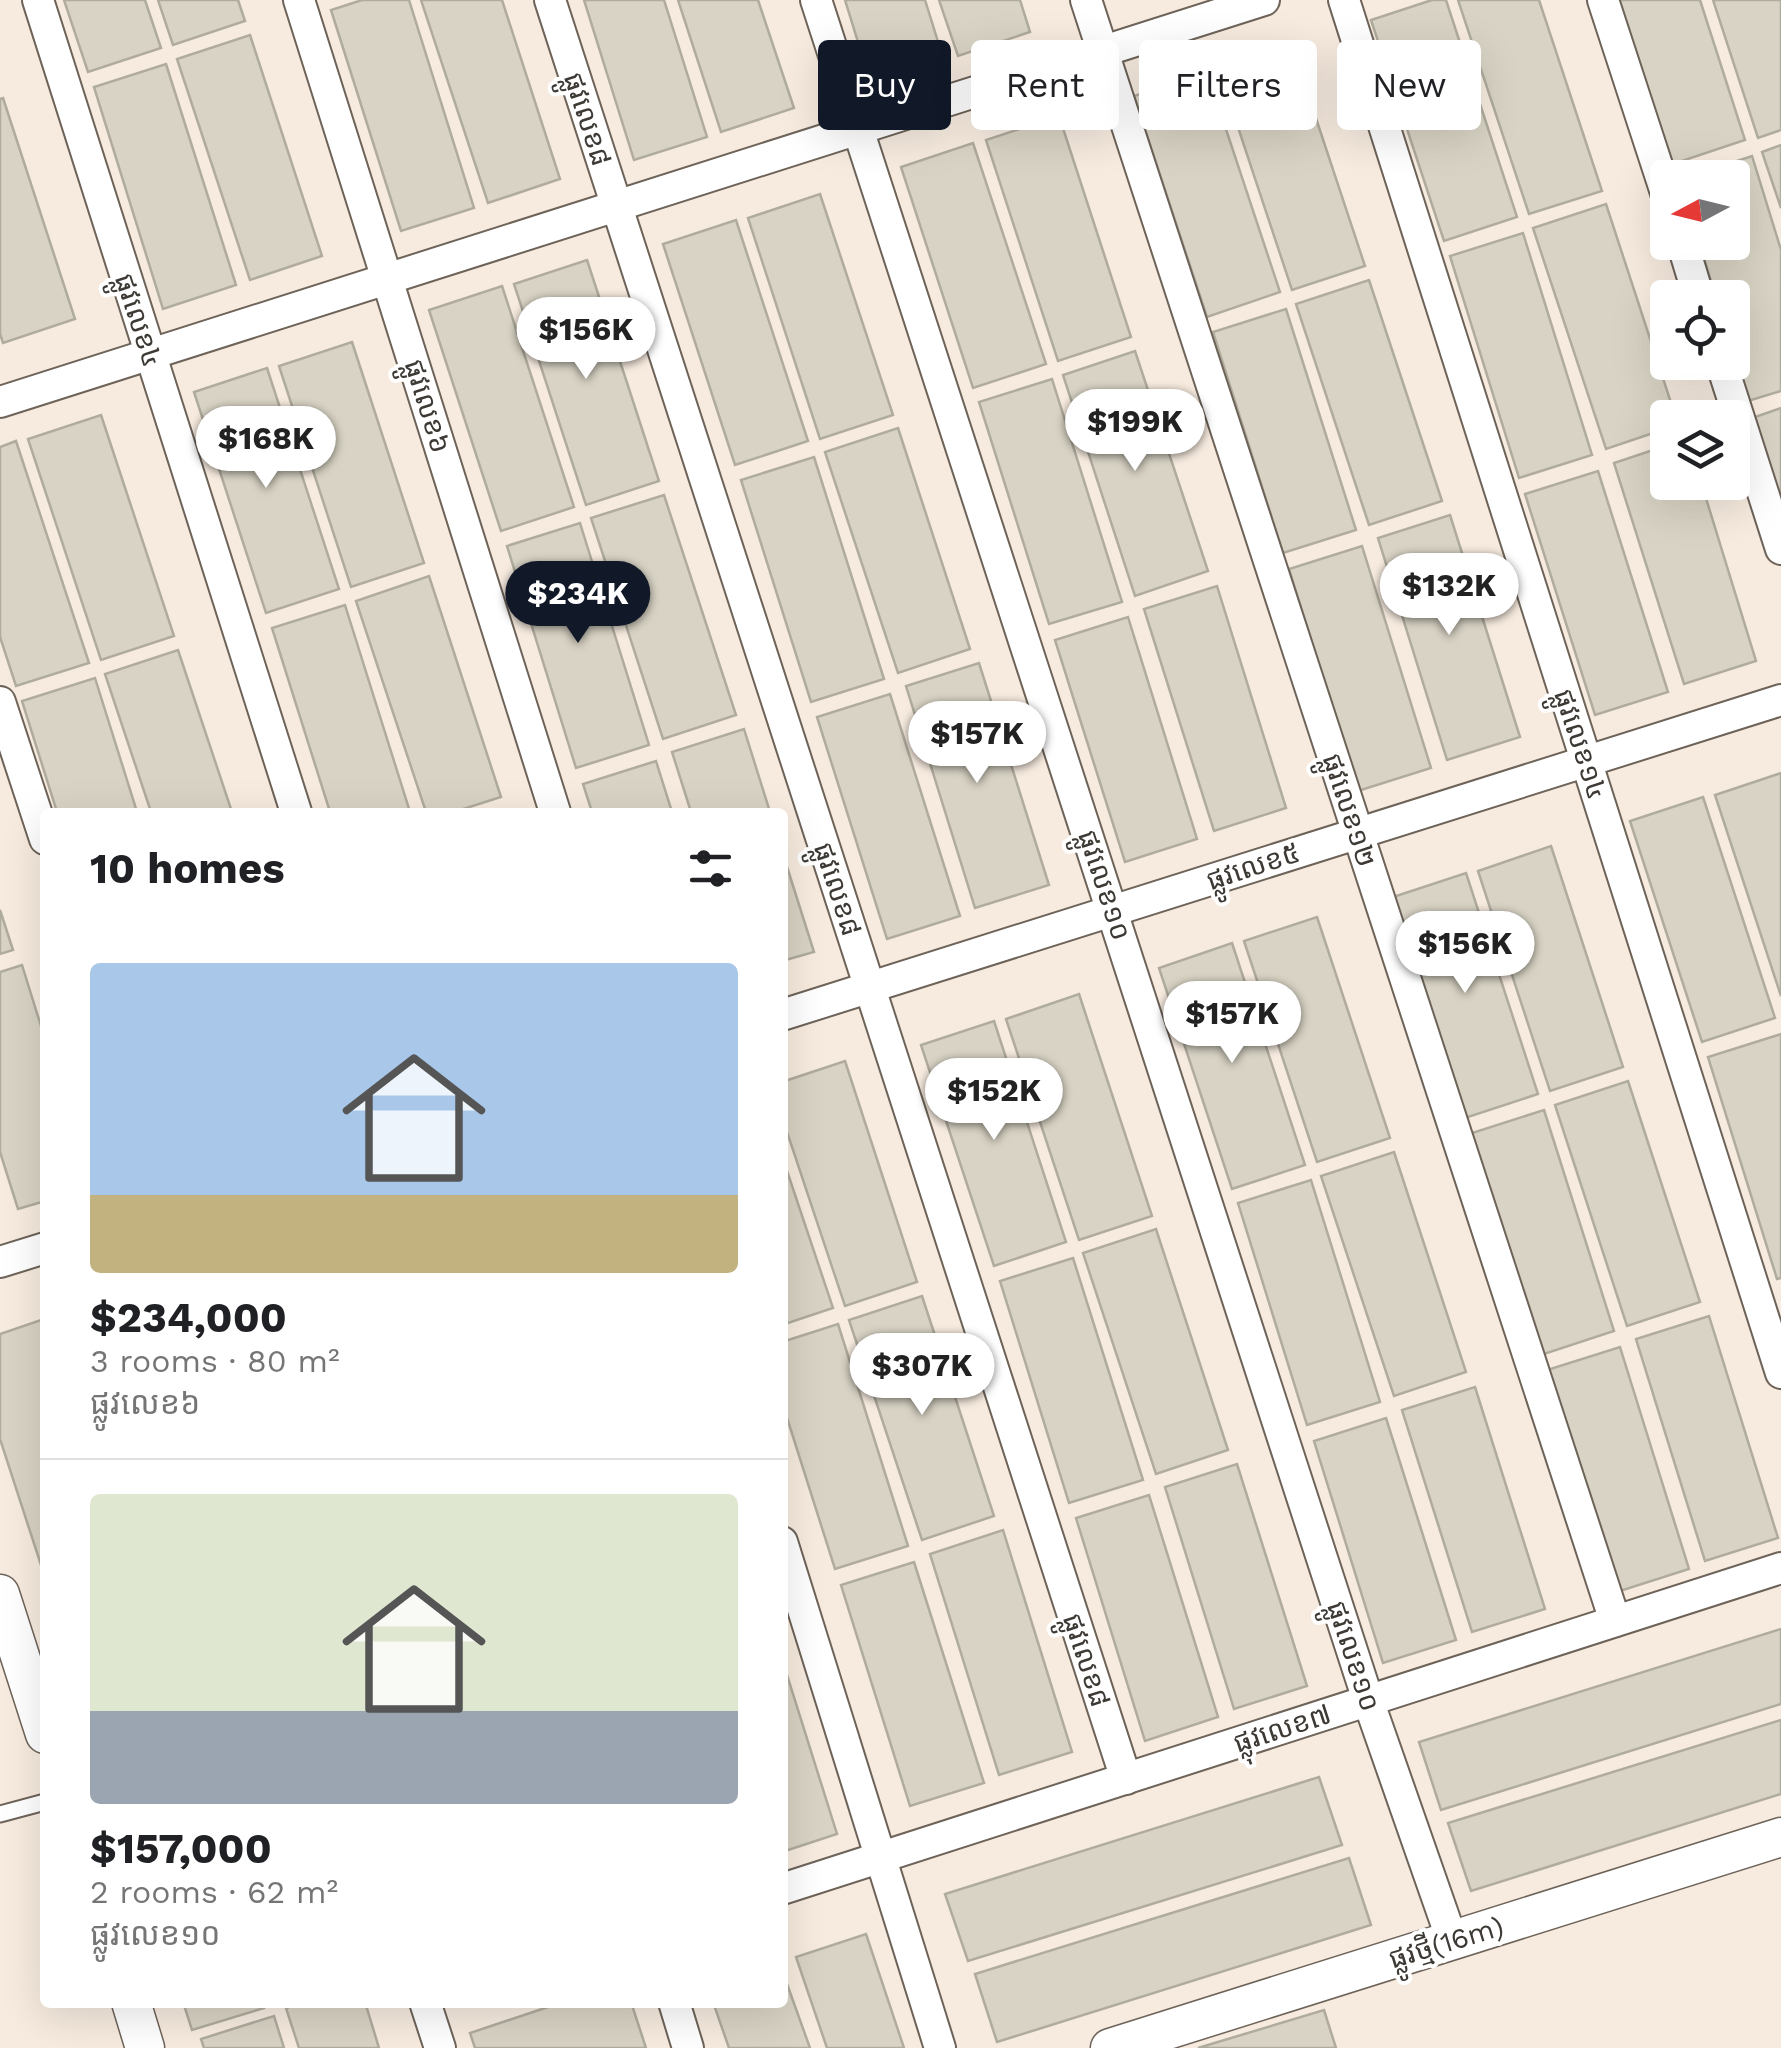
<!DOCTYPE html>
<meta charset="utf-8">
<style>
:root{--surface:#fff;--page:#f6f6f6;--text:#202124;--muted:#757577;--line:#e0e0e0;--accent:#111827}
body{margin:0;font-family:"Work Sans","Noto Sans Khmer",sans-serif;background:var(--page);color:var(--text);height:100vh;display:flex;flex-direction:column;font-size:38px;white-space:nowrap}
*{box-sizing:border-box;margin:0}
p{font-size:32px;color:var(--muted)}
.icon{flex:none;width:55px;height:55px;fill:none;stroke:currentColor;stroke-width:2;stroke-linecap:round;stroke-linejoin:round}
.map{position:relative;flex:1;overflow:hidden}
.side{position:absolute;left:40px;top:808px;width:748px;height:1200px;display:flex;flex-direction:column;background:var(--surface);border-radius:10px;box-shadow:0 10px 40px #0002}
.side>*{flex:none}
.hud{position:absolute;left:818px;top:40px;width:812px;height:90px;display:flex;gap:20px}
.needle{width:65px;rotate:263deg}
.controls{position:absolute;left:1650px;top:160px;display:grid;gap:20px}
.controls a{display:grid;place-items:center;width:100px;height:100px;border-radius:10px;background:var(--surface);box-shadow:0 10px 40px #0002;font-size:50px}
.price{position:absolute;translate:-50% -85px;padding:0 22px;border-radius:35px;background:#fff;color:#222;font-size:32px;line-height:65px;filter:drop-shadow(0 2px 5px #0008)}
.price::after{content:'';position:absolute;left:50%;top:60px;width:30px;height:22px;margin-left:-15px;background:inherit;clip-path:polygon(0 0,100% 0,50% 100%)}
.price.on{background:var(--accent);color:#fff}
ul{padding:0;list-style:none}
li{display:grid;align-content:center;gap:20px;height:530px;padding:0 50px}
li+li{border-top:2px solid var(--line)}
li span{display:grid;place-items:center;height:310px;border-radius:10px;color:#555}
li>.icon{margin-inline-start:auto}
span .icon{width:180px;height:180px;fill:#fffc;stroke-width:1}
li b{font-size:42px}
h2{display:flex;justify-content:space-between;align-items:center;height:120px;padding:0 50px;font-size:42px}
.chip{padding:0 35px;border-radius:10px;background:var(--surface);box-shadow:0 10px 40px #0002;font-size:35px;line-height:90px}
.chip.on{background:var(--accent);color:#fff}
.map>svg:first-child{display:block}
.building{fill:#d8d3c4;stroke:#afab9d;stroke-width:2.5}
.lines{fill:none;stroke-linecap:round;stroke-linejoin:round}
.service-casing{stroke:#6d6359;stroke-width:19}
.minor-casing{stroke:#6d6359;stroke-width:34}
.tertiary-casing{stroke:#6d6359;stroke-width:41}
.service{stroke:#fff;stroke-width:15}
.minor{stroke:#fff;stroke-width:30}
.tertiary{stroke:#fff;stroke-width:38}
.labels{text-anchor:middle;stroke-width:8;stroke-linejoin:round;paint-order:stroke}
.street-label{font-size:28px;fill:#3d3934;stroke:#fff}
</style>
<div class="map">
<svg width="1781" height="2048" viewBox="0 0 1781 2048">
<rect width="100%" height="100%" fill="#f7ebdf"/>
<g class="building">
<polygon points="64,0 145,0 161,48 88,72"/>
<polygon points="158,0 238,0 245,21 173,45"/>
<polygon points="362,0 409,0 474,208 401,231 331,10"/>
<polygon points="421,0 502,0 560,179 488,203"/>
<polygon points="584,0 664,0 707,137 634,160"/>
<polygon points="678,0 758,0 794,108 721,132"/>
<polygon points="845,0 925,0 944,61 871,84"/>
<polygon points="939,0 1020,0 1030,32 958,56"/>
<polygon points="1432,0 1446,0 1517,217 1444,241 1371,20"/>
<polygon points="1458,0 1539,0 1602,191 1529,214"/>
<polygon points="1619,0 1700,0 1745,140 1673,164"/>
<polygon points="1713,0 1781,0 1781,130 1758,138"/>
<polygon points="250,35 322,256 250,280 177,59"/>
<polygon points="1292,46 1365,266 1292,290 1219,70"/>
<polygon points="166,64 236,285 163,309 94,87"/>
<polygon points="1207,72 1280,292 1207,317 1134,96"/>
<polygon points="3,98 75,319 3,343 0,334 0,99"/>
<polygon points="1059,116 1131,337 1058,361 986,140"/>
<polygon points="973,143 1046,364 973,388 901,167"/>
<polygon points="1781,145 1781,208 1762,152"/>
<polygon points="1752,156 1781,250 1781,391 1748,401 1732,350 1732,298 1716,298 1699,242 1732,242 1732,178 1685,178"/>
<polygon points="820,194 893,415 820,439 748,218"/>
<polygon points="1606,204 1676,418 1668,418 1668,428 1606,449 1533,228"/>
<polygon points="736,220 808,441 735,465 663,244"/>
<polygon points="1523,233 1592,455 1519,478 1450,256"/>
<polygon points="587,260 659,481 586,505 514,284"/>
<polygon points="1369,280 1442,501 1369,525 1296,304"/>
<polygon points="502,286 574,507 501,531 429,310"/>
<polygon points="1286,309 1356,530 1283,553 1213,332"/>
<polygon points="352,342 424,563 351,587 279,366"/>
<polygon points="1135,351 1208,571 1135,596 1063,375"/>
<polygon points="267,368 339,589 266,613 194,392"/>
<polygon points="1052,379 1122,602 1049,624 979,402"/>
<polygon points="1781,408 1781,501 1755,417"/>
<polygon points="101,415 174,636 101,660 28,439"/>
<polygon points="898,428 970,649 898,673 825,452"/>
<polygon points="16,441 89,663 16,686 0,637 0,447"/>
<polygon points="1668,445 1668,482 1701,482 1756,661 1684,684 1614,463"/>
<polygon points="814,457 884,679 811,702 741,480"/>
<polygon points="1598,471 1668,692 1595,715 1525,494"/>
<polygon points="664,495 736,715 663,739 591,518"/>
<polygon points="1450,515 1520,737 1447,760 1378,538"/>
<polygon points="580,523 649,745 576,768 507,546"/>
<polygon points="1362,546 1431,768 1358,791 1289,569"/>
<polygon points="429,576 501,797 454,812 426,812 356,601"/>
<polygon points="1217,586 1286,808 1214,831 1144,609"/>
<polygon points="345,605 410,812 330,812 272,628"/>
<polygon points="1128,617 1197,839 1125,862 1055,640"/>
<polygon points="178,650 232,812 151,812 105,674"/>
<polygon points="979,663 1049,885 975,908 906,686"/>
<polygon points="95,678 137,812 57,812 22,701"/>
<polygon points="890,694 960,916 887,939 817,717"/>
<polygon points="744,729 770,812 691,812 672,752"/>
<polygon points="656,761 672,812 592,812 583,784"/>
<polygon points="1781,773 1781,996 1715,795"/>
<polygon points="1703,797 1775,1018 1702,1042 1630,821"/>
<polygon points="1551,846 1623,1067 1550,1091 1478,871"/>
<polygon points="782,851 814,952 782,961"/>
<polygon points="1466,873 1538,1094 1465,1118 1393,897"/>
<polygon points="0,910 13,950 0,954"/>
<polygon points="1317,917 1390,1138 1317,1162 1244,941"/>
<polygon points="1232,943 1305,1165 1232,1189 1159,968"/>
<polygon points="22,965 45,1039 45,1201 18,1209 0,1152 0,972"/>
<polygon points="1079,994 1152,1216 1079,1240 1006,1019"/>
<polygon points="994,1021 1066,1242 994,1266 921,1045"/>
<polygon points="1781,1034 1781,1278 1777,1279 1708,1057"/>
<polygon points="845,1061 917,1282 845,1306 782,1117 782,1082"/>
<polygon points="1628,1081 1700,1302 1627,1326 1555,1105"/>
<polygon points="1544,1110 1614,1331 1541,1355 1472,1133"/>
<polygon points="1394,1152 1466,1372 1394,1396 1321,1176"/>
<polygon points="782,1156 833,1308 782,1325"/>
<polygon points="1311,1180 1380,1402 1307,1425 1238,1203"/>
<polygon points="1156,1229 1228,1450 1156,1474 1083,1253"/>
<polygon points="1073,1258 1143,1480 1069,1503 1000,1281"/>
<polygon points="922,1296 994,1516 922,1540 849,1320"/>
<polygon points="1709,1316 1778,1538 1705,1561 1636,1339"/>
<polygon points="41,1320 45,1331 45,1564 41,1565 0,1439 0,1334"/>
<polygon points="838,1324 908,1546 835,1569 782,1402 782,1342"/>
<polygon points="1620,1347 1689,1569 1617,1592 1547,1370"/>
<polygon points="1475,1387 1545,1609 1472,1632 1402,1410"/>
<polygon points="1386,1418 1456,1640 1383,1663 1314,1441"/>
<polygon points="1237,1464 1307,1686 1234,1709 1165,1487"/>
<polygon points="1149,1495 1218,1717 1145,1741 1076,1518"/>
<polygon points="1003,1530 1072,1752 999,1775 930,1554"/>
<polygon points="914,1562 984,1783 910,1806 841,1585"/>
<polygon points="1781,1629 1781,1704 1441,1810 1419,1742"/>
<polygon points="782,1659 837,1834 782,1852"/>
<polygon points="1781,1720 1781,1794 1471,1891 1448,1823"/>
<polygon points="1319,1777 1342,1845 968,1961 945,1894"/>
<polygon points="1349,1858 1371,1925 997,2042 975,1974"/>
<polygon points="866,1934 904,2048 827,2048 796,1957"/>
<polygon points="782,1970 810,2048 729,2048 713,2002 782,2002"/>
<polygon points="183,2002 263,2002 264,2008 192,2030"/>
<polygon points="305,2002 365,2002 379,2048 299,2048 286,2008"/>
<polygon points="563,2002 631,2002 646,2048 475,2048 470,2033"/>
<polygon points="1324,2010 1336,2048 1198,2048"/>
<polygon points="274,2016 284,2048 204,2048 201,2039"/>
</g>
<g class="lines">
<g class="service-casing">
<polyline id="service" points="0,1814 45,1802"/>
</g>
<g class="minor-casing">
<g id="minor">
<polyline points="38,0 296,812"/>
<polyline points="299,0 555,812"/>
<polyline points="550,0 1126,1779"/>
<polyline points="816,0 1368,1700 1452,1940"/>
<polyline points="1086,0 1615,1621"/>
<polyline points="1344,0 1781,1373"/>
<polyline points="1603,0 1668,199"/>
<polyline points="1682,242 1699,298"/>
<polyline points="1721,362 1781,549"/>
<polyline points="0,402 1264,0"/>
<polyline points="0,702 45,839"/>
<polyline points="782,1015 1781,700"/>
<polyline points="0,1262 45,1248"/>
<polyline points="782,1542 940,2048"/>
<polyline points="782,1889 1781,1568"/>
<polyline points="425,2002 440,2048"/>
<polyline points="674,2002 688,2048"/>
</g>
</g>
<g class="tertiary-casing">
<g id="tertiary">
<polyline points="0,1594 45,1734"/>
<polyline points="131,2002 145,2048"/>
<polyline points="1110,2048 1781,1837"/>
</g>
</g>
<use href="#service" class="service"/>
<use href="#minor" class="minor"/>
<use href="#tertiary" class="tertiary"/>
</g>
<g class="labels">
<g class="street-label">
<text transform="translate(588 119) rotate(72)" y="10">ផ្លូវលេខ៨</text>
<text transform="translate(139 320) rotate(72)" y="10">ផ្លូវលេខ៤</text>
<text transform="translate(428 406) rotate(73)" y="10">ផ្លូវលេខ៦</text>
<text transform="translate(1581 744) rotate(72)" y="10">ផ្លូវលេខ១៤</text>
<text transform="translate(1350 810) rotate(72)" y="10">ផ្លូវលេខ១២</text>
<text transform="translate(1253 866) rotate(-18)" y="10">ផ្លូវលេខ៥</text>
<text transform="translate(1105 885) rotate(72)" y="10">ផ្លូវលេខ១០</text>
<text transform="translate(838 889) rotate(72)" y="10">ផ្លូវលេខ៨</text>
<text transform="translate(1354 1656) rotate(72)" y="10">ផ្លូវលេខ១០</text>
<text transform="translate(1087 1660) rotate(72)" y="10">ផ្លូវលេខ៨</text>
<text transform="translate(1282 1728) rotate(-18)" y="10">ផ្លុវលេខ៧</text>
<text transform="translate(1446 1942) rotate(-17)" y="10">ផ្លូវថ្មី(16m)</text>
</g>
</g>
</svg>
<div class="controls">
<a><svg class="needle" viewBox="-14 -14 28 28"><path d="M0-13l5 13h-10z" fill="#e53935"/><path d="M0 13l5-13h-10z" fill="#757577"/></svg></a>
<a><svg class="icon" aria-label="locate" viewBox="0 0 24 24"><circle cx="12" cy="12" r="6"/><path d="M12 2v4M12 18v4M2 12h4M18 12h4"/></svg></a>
<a><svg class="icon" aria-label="layers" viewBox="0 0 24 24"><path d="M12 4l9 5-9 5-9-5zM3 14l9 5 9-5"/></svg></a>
</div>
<b class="price" style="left:586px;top:382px">$156K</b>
<b class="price" style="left:1135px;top:474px">$199K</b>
<b class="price" style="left:266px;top:491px">$168K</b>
<b class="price" style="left:1449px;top:638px">$132K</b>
<b class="price on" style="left:578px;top:646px">$234K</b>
<b class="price" style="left:977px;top:786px">$157K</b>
<b class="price" style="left:1465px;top:996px">$156K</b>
<b class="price" style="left:1232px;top:1066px">$157K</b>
<b class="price" style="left:994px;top:1143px">$152K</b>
<b class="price" style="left:922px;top:1418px">$307K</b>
<div class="hud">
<a class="chip on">Buy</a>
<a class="chip">Rent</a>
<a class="chip">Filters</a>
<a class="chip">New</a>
</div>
<section class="side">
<h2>10 homes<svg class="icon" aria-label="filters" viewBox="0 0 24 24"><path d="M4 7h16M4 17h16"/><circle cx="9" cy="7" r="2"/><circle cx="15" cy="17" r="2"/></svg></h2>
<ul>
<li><span style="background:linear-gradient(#a9c7e8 75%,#c2b280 0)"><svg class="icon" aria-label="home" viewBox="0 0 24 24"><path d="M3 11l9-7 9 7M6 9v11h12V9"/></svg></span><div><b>$234,000</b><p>3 rooms · 80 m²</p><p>ផ្លូវលេខ៦</p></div></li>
<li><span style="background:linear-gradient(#dfe7d0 70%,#9aa5b1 0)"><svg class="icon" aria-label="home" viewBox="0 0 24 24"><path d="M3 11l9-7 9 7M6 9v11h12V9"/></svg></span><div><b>$157,000</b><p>2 rooms · 62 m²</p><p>ផ្លូវលេខ១០</p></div></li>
</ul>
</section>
</div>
